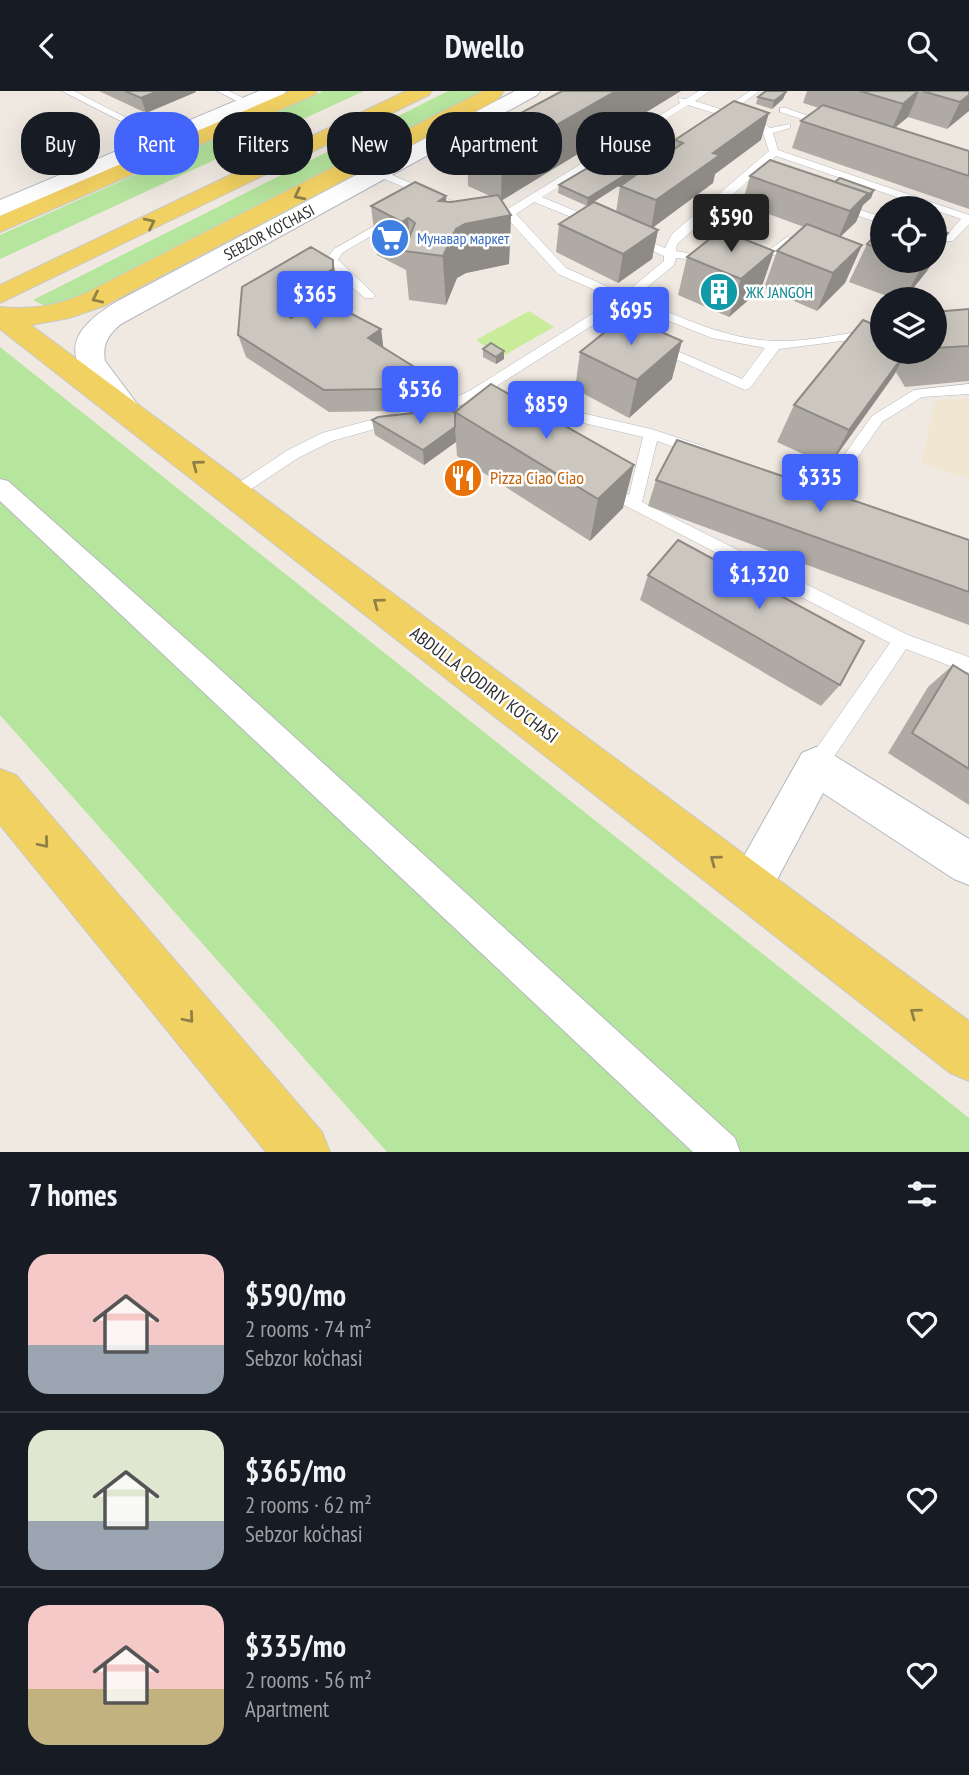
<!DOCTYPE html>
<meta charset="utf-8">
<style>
:root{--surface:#171b24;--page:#20242c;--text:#f1f3f6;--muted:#9ea1a6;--line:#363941;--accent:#4264fb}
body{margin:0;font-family:"PT Sans Narrow",sans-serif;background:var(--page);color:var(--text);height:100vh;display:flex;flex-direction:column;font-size:26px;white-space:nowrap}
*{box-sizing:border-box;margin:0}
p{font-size:23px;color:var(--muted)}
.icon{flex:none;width:38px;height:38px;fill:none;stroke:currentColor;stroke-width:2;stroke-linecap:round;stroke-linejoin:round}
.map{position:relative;height:1061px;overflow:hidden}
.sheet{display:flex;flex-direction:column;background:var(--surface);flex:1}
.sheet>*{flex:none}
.guide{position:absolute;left:21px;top:21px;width:928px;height:63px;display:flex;gap:14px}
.tools{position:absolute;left:870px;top:105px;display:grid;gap:14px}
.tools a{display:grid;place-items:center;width:77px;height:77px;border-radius:50%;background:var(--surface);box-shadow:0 7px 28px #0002;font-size:35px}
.price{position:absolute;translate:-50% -60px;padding:0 16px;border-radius:7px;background:var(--accent);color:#fff;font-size:23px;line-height:46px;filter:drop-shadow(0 2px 4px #0008)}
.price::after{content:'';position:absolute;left:50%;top:42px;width:21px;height:16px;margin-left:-10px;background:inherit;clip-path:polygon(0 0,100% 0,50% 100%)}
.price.selected{background:#222;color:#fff}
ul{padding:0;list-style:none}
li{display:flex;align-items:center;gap:21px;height:175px;padding:0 28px}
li+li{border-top:2px solid var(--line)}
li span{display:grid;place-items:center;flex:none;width:196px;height:140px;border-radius:21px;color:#555}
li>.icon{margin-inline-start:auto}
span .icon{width:84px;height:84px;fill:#fffc;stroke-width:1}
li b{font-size:30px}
h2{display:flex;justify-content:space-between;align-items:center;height:84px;padding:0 28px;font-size:30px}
.tag{padding:0 24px;border-radius:28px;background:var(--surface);box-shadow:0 7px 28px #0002;font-size:24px;line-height:63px}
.tag.selected{background:var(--accent);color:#fff}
header{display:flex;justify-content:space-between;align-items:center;height:91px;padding:0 28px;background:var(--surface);font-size:32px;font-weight:600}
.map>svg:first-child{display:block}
.education{fill:#f0e6d1}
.green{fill:#b6e59e}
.pitch{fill:#c9ec9a}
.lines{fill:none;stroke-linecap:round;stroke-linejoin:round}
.service-casing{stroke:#b4b7c1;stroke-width:1}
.pedestrian-casing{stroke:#b4b7c1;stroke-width:2}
.minor-casing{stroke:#b4b7c1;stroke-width:2}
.tertiary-casing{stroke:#b4b7c1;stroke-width:2}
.secondary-casing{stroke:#b4b7c1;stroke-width:2}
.primary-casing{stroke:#c9c9c9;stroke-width:2}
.service{fill:#fff;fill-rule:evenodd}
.pedestrian{fill:#fff;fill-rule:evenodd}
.minor{fill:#fff;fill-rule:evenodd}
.tertiary{fill:#fff;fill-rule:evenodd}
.secondary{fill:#fff;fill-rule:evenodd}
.primary{fill:#f2d163;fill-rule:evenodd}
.wall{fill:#afaba4}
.shaded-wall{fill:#8e8b86}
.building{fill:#cbc7bf;stroke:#8e8b86;stroke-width:2}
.oneway{stroke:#908048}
.labels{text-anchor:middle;stroke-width:5;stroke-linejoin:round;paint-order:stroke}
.far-street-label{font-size:16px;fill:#2e2e2e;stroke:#fff}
.far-shop-label{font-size:16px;fill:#366cbe;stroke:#fff;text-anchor:start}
.far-culture-label{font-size:16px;fill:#0d838f;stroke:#fff;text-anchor:start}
.food-label{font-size:18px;fill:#c56008;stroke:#fff;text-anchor:start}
.street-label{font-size:18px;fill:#2e2e2e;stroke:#fff}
</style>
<header><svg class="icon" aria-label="back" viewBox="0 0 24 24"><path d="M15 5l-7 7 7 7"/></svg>Dwello<svg class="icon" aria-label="search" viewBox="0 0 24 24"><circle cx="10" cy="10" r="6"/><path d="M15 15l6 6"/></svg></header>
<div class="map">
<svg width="969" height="1061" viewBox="0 0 969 1061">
<rect width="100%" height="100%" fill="#efe9e1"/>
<polygon class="education" points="969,307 969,388 921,372 936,309"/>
<g class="green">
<polygon points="323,0 364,0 0,168 0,144"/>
<polygon points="448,0 485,0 65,214 47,216 33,209"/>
<polygon points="0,256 969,1027 969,1061 387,1061 0,624"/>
</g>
<g class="pitch">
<polygon points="657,39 684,48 651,70 623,60"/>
<polygon points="529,220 554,236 501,266 476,249"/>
</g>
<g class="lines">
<g class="service-casing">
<g id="service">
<polygon points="62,0 74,0 168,48 160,50"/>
<polygon points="217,0 229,0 253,12 245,14"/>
<path d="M699,0H710L695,10L723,19L750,0H759L731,21L762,31L770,37L790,33V37L773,42L778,59L969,124V133L953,150L934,151V145H946L961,128L776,65L677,153L676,160L715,167V171L676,167L674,174L634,207C679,225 724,248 774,250C810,251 846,242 882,237V245L779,258L750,297L745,299L651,257L653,254H663L742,288L765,257L712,247L626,213L481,305L464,313L332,350L298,367L239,406H229L226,402L229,398L288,359L322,342L454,307L471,299L616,208L558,183L506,126H497L491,123L506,119L680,12L678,7L686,8ZM688,14L756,35L763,42L769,60L672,143L665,157L638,146H630V150L664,165V170L624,203L566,177L516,123L534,111L591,134H599V130L542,106Z"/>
<polygon points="780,17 786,17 831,33 826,36 780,21"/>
<polygon points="375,80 383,80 475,120 465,122 375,84"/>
<polygon points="839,112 882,126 882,133 835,117 834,115"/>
<polygon points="390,126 400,128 342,162 338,169 375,204 373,207 365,207 334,181 326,169 334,158"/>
<polygon points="787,146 797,148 777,163 753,172 747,168 769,159"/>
<polygon points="969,293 969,303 922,306 882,331 830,406 820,406 817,402 820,398 872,325 914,299"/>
<polygon points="508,305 651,338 703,355 705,359 703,363 698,364 657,350 642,411 908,544 969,566 969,582 906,558 823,682 816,684 809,682 806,675 809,668 890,552 599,401 596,397 599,393 604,391 629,404 643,346 503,313 501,310"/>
</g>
</g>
<g class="pedestrian-casing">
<polygon id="pedestrian" points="0,388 8,390 213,572 735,1047 740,1061 693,1061 0,410"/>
</g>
<g class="minor-casing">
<polygon id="minor" points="816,656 830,662 969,748 969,794 954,788 823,702 765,811 750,818 735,811 728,796 735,781 802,662"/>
</g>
<g class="tertiary-casing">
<polygon id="tertiary" points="259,0 286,0 283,4 0,125 0,109"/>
</g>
<g class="secondary-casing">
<path id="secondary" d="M515,0H540L537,4L121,233C108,244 102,253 105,270L144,322L139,330L128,333L117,330C81,279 45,254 116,211Z"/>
</g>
<g class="primary-casing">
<g id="primary">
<polygon points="290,0 317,0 314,4 0,141 0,125"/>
<polygon points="406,0 432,0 429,4 0,212 0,194"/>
<path d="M483,0H504L497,9L104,215L69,227L31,234L969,930V990L950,982L0,238V216C31,219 56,215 84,203Z"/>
<polygon points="0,678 16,684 322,1041 330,1061 266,1061 0,734"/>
</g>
</g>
<use href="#service" class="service"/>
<use href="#pedestrian" class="pedestrian"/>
<use href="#minor" class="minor"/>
<use href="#tertiary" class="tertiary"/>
<use href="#secondary" class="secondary"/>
<use href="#primary" class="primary"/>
</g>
<g class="wall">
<polygon points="99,0 195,0 196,1 146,22"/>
<polygon points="562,0 501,109 511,124 509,173 466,182 457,187 446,214 409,209 406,179 377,164 371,115 451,111 490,105 468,95 467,51"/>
<polygon points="807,0 969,0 947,38 908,26 895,36 969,60 969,118 792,57 801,30 819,17 803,12"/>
<polygon points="786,1 783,8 772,18 756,13 758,6"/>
<polygon points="675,49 761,49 715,83 713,92 652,137 658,139 652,168 618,192 556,161 559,133 616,121 620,95 641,81 587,115 558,102 559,94 650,75 673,59"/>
<polygon points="750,85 835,91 874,99 871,107 863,114 856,131 840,146 862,154 845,192 817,220 764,197 777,160 804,136 742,113"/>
<polygon points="882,137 882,170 933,170 927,180 905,208 895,208 849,191 867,153"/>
<polygon points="774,160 761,198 729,226 678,204 687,166"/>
<polygon points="337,191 338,200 325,208 381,238 383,256 416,277 418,299 390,320 329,321 246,266 238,244"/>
<polygon points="969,218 969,290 905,296 896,281 829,375 777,351 794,314 882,261 934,261 934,221"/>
<polygon points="483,258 504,268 496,273 483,266"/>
<polygon points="580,261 672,288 629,327 575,298"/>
<polygon points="455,322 623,417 590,450 457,365 456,351 424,374 375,344 372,329"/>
<polygon points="656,389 969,449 969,534 648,415"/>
<polygon points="648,484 840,594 821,615 640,509"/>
<polygon points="953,574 969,584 969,714 888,662 928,596"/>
</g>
<g class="shaded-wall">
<polygon points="158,0 195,0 196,1 146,22 141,7"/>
<polygon points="616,0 681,0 501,110 502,65"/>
<polygon points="919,0 908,26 891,40 903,13"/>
<polygon points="786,1 783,8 772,18 774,10"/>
<polygon points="969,4 969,20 947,38 960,11"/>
<polygon points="769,22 761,49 715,83 713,92 651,138 656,109 713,62"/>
<polygon points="651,68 650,75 587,115 588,107"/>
<polygon points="874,99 871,107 863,114 856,131 838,148 850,120 868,102"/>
<polygon points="446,105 448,154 456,138 465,133 511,124 509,173 466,182 457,187 446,214 439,110"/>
<polygon points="408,127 411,161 404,160 402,131"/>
<polygon points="658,139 652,168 618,192 623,163"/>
<polygon points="948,142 934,166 934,158"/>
<polygon points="862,154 845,192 817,220 833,182"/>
<polygon points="774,160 761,198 729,226 741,188"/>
<polygon points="333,169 337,191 338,200 297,225 287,241 281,219 291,203"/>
<polygon points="925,170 933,170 927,180 904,208"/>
<polygon points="381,238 384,261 368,247"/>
<polygon points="682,250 672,288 629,327 637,289"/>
<polygon points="504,260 504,268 496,273 496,266"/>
<polygon points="906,261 907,261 892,287 829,375 849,339"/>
<polygon points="416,277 418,299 390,320 387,298"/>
<polygon points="455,336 456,351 424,374 423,359"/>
<polygon points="634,374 623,417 590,450 598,408"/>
</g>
<g class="building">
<polygon points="125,0 158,0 141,7"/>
<polygon points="562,0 616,0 502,65 467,51"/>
<polygon points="766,0 784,0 786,1 774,10 758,6"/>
<polygon points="860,0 918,0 903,13"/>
<polygon points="922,0 969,0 969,4 960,11"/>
<polygon points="734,10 769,22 713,62 720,64 656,109 620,95 683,52 675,49"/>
<polygon points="823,14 969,60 969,85 801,30"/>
<polygon points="623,56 651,68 588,107 559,94"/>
<polygon points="770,69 868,102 850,120 750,85"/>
<polygon points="840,87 874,99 866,106 868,102 835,91"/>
<polygon points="415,91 446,105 439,110 451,111 498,104 511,124 465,133 456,138 443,165 404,160 415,132 408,127 402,131 371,115"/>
<polygon points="594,111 658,139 623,163 559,133"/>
<polygon points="807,133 862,154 833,182 777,160"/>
<polygon points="882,137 882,159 867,153"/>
<polygon points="934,138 948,142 934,158"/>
<polygon points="721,139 774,160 741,188 687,166"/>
<polygon points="311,156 333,169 333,178 291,203 281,219 291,227 323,208 381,238 368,247 416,277 387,298 324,299 238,244 242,196"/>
<polygon points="912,170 925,170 922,173"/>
<polygon points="969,218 969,255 934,257 934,221"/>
<polygon points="625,225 682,250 637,289 580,261"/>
<polygon points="863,229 882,237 882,261 906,261 849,339 794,314"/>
<polygon points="491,252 504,260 496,266 483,258"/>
<polygon points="491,293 634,374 598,408 455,321"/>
<polygon points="448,318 455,322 455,336 423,359 372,329 378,326"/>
<polygon points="677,349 969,449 969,501 656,389"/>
<polygon points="678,449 864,550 840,594 648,484"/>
<polygon points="953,574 969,584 969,678 912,642"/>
</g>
<defs><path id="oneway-chevron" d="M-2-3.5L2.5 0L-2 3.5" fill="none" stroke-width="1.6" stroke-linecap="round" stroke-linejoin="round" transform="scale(1.75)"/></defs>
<g class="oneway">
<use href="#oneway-chevron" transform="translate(299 104) rotate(153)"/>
<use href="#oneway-chevron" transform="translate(150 132) rotate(-26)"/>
<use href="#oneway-chevron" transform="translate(97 207) rotate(155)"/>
<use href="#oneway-chevron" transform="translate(197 374) rotate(-143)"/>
<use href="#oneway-chevron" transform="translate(378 512) rotate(-143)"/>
<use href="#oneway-chevron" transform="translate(44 752) rotate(50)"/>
<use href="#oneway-chevron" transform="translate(715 769) rotate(-143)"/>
<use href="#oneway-chevron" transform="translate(915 922) rotate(-143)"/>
<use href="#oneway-chevron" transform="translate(189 927) rotate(50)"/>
</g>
<defs>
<g id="supermarket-disc" transform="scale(2.0125)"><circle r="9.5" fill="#3f7fe0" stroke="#fff"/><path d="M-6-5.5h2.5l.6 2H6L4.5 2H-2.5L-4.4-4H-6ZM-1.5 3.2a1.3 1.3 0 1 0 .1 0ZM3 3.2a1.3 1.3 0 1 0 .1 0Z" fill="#fff"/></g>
<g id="building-disc" transform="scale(2.0125)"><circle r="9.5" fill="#0f9aa8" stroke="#fff"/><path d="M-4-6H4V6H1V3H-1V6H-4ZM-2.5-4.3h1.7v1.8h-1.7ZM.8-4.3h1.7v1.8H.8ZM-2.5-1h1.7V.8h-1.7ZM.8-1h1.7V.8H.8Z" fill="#fff"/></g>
<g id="restaurant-disc" transform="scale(2.0125)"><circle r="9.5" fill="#e8710a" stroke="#fff"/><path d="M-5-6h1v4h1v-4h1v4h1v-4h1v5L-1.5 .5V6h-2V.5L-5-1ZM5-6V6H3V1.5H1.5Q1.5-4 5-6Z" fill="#fff"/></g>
</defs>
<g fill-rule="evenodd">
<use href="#supermarket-disc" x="390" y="147"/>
<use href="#building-disc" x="719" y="201"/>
<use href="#restaurant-disc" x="463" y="387"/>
</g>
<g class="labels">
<g class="far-street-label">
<text transform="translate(269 141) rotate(-28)" y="6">SEBZOR KO‘CHASI</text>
</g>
<g class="far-shop-label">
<text x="417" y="153">Мунавар маркет</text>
</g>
<g class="far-culture-label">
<text x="746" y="207">ЖК JANGOH</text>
</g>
<g class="food-label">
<text x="490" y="393">Pizza Ciao Ciao</text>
</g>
<g class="street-label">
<text transform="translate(484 594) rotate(37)" y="6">ABDULLA QODIRIY KO'CHASI</text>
</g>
</g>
</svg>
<div class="tools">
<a><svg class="icon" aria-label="locate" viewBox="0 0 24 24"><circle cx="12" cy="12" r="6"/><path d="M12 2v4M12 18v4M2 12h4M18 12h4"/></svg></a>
<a><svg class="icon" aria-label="layers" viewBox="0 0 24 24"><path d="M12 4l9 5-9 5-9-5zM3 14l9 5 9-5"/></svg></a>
</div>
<b class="price selected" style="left:731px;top:163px">$590</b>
<b class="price" style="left:315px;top:240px">$365</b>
<b class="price" style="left:631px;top:256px">$695</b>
<b class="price" style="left:420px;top:335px">$536</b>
<b class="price" style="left:546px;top:350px">$859</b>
<b class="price" style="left:820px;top:423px">$335</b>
<b class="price" style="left:759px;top:520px">$1,320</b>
<div class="guide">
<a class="tag">Buy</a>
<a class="tag selected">Rent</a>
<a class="tag">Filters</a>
<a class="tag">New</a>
<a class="tag">Apartment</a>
<a class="tag">House</a>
</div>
</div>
<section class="sheet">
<h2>7 homes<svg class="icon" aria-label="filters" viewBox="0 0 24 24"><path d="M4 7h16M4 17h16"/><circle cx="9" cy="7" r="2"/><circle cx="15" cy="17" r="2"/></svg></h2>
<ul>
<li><span style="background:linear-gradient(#f6c9c9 65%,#9aa5b1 0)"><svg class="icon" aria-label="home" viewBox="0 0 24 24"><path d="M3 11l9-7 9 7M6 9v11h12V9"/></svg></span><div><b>$590/mo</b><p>2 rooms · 74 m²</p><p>Sebzor ko‘chasi</p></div><svg class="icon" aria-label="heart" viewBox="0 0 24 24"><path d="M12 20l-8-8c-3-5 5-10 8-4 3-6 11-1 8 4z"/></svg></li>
<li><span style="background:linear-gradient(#dfe7d0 65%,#9aa5b1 0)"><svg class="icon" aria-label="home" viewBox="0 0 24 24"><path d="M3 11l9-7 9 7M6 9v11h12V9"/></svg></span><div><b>$365/mo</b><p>2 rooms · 62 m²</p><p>Sebzor ko‘chasi</p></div><svg class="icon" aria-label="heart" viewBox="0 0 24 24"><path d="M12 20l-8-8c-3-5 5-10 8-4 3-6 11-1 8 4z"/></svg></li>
<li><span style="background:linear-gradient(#f6c9c9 60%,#c2b280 0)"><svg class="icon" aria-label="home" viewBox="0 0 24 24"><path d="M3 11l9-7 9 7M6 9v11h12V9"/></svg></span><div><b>$335/mo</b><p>2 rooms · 56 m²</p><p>Apartment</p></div><svg class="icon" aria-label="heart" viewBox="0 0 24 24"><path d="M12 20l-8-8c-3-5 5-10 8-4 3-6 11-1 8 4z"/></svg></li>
</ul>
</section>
